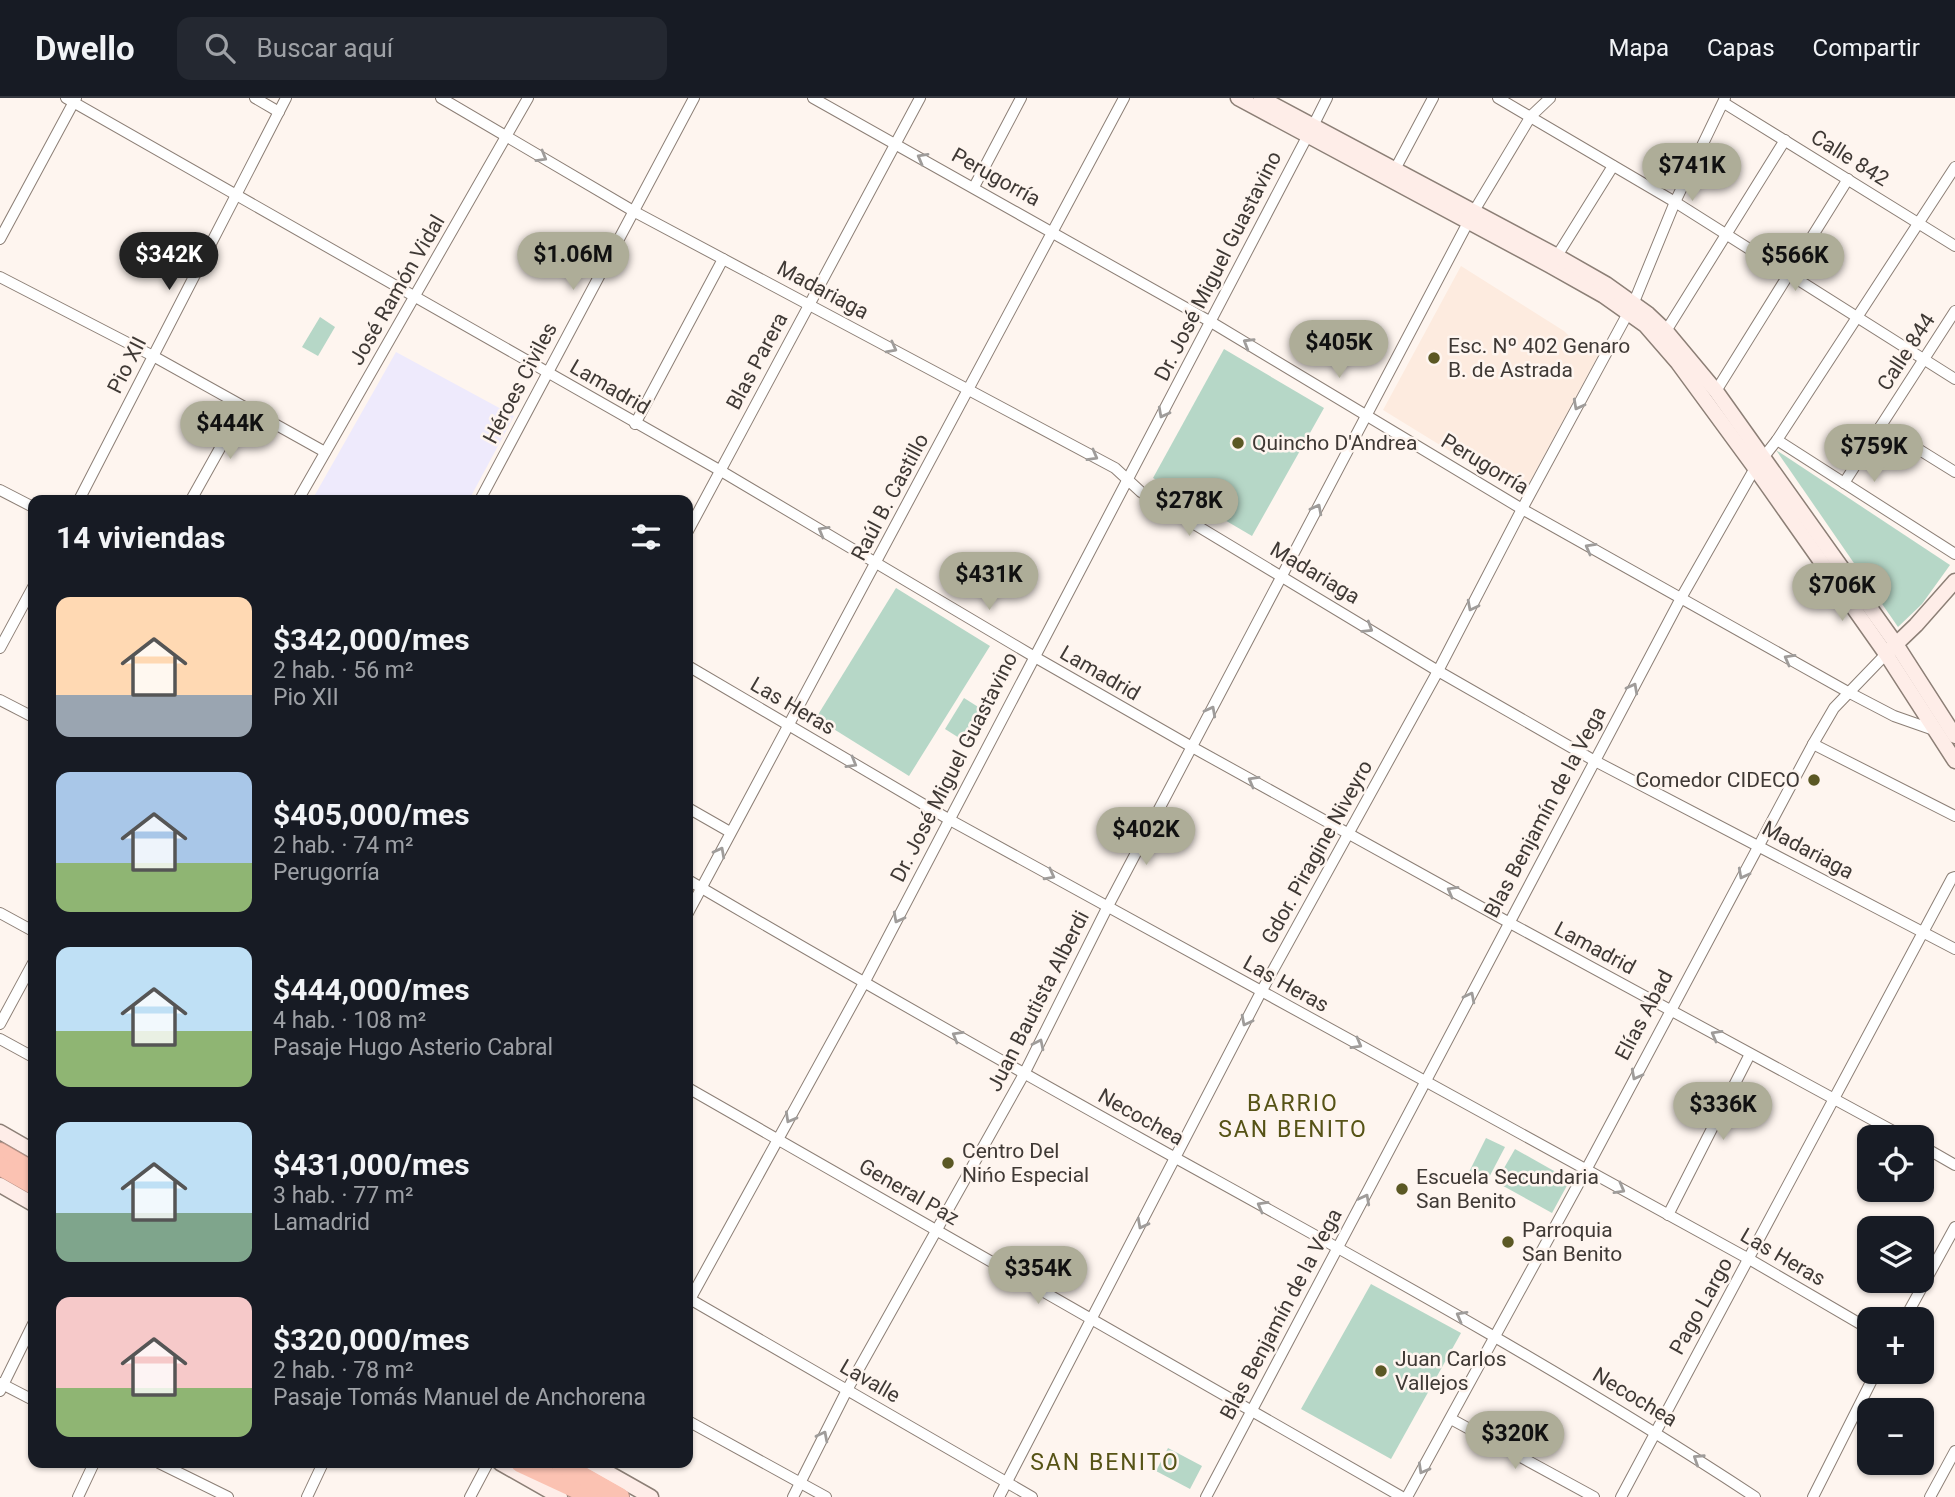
<!DOCTYPE html>
<html lang="es">
<meta charset="utf-8">
<style>
:root{--surface:#171b24;--page:#242831;--text:#f1f3f6;--muted:#9ea1a6;--line:#363941;--accent:#aead98}
body{margin:0;font-family:Roboto,sans-serif;background:var(--page);color:var(--text);height:100vh;display:flex;flex-direction:column;font-size:26px;white-space:nowrap}
*{box-sizing:border-box;margin:0}
p{font-size:23px;color:var(--muted)}
.icon{flex:none;width:38px;height:38px;fill:none;stroke:currentColor;stroke-width:2;stroke-linecap:round;stroke-linejoin:round}
.map{position:relative;flex:1;overflow:hidden}
.drawer{position:absolute;left:28px;top:397px;width:665px;height:973px;display:flex;flex-direction:column;background:var(--surface);border-radius:14px;box-shadow:0 2px 5px #0004}
.drawer>*{flex:none}
.fabs{position:absolute;left:1857px;top:1027px;display:grid;gap:14px}
.fabs a{display:grid;place-items:center;width:77px;height:77px;border-radius:14px;background:var(--surface);box-shadow:0 2px 5px #0004;font-size:35px}
.price{position:absolute;translate:-50% -60px;padding:0 16px;border-radius:24px;background:var(--accent);color:#111;font-size:23px;line-height:46px;filter:drop-shadow(0 2px 4px #0008)}
.price::after{content:'';position:absolute;left:50%;top:42px;width:21px;height:16px;margin-left:-10px;background:inherit;clip-path:polygon(0 0,100% 0,50% 100%)}
.price.selected{background:#222;color:#fff}
ul{padding:0;list-style:none}
li{display:flex;align-items:center;gap:21px;height:175px;padding:0 28px}
li span{display:grid;place-items:center;flex:none;width:196px;height:140px;border-radius:14px;color:#555}
li>.icon{margin-inline-start:auto}
span .icon{width:84px;height:84px;fill:#fffc;stroke-width:1}
li b{font-size:30px}
h2{display:flex;justify-content:space-between;align-items:center;height:84px;padding:0 28px;font-size:30px}
header{display:flex;align-items:center;gap:42px;box-sizing:border-box;height:98px;padding:0 35px;background:var(--surface);border-bottom:2px solid var(--line)}
header strong{font-size:33px}
nav{display:flex;gap:38px;margin-inline-start:auto;font-size:24px}
.search{width:490px;height:63px;background:var(--page);display:flex;align-items:center;gap:18px;box-sizing:border-box;padding:0 24px;border-radius:14px;color:var(--muted);font-size:26px}
.map>svg:first-child{display:block}
.built{fill:#fdebdf}
.medical{fill:#eeeafc}
.park{fill:#b6d7c7}
.lines{fill:none;stroke-linecap:round;stroke-linejoin:round}
.street-casing{stroke:#8c7f76;stroke-width:12}
.secondary-casing{stroke:#8c7f76;stroke-width:17}
.highway-casing{stroke:#b99286;stroke-width:20}
.street{stroke:#fff;stroke-width:10}
.secondary{stroke:#feede8;stroke-width:14}
.highway{stroke:#fbc2b2;stroke-width:18}
.oneway{stroke:#9f9c9a}
.poi-dot{fill:#5b5824;stroke:#fef5ef;stroke-width:2.5}
.labels{text-anchor:middle;stroke-width:5;stroke-linejoin:round;paint-order:stroke}
.street-label{font-size:21px;fill:#3f3935;stroke:#fef5ef}
.poi-label{font-size:21px;fill:#3f3935;stroke:#fef5ef;text-anchor:start}
.neighbourhood-label{font-size:23px;letter-spacing:2px;fill:#565316;stroke:#fef5ef}
</style>
<header>
<strong>Dwello</strong>
<div class="search"><svg class="icon" aria-label="search" viewBox="0 0 24 24"><circle cx="10" cy="10" r="6"/><path d="M15 15l6 6"/></svg>Buscar aquí</div>
<nav><a>Mapa</a><a>Capas</a><a>Compartir</a></nav>
</header>
<div class="map">
<svg width="1955" height="1399" viewBox="0 0 1955 1399">
<rect width="100%" height="100%" fill="#fef5ef"/>
<polygon class="built" points="1461,168 1564,233 1571,240 1599,256 1526,391 1518,395 1383,312"/>
<polygon class="medical" points="396,254 514,318 469,402 312,402"/>
<g class="park">
<polygon points="320,219 335,229 318,258 302,249"/>
<polygon points="1224,251 1324,310 1252,438 1153,380"/>
<polygon points="1776,352 1950,467 1922,506 1898,529"/>
<polygon points="896,490 990,548 909,678 816,620"/>
<polygon points="964,600 983,612 964,643 945,631"/>
<polygon points="1486,1040 1505,1049 1485,1087 1467,1078"/>
<polygon points="1515,1051 1570,1082 1552,1115 1496,1084"/>
<polygon points="1371,1186 1461,1235 1391,1361 1301,1311"/>
<polygon points="1168,1350 1202,1368 1190,1391 1156,1373"/>
</g>
<g class="lines">
<g class="street-casing">
<g id="street">
<polyline points="66,0 721,373 1033,558 1192,649 1508,824 1906,1040"/>
<polyline points="255,0 279,14"/>
<polyline points="441,0 635,114 1115,370 1141,394 1438,573 1595,663 1955,851"/>
<polyline points="813,0 1211,224 1522,411 1848,594 1894,618 1934,632"/>
<polyline points="1498,0 1675,104 1955,281"/>
<polyline points="1724,5 1955,148"/>
<polyline points="1313,28 1327,0"/>
<polyline points="1392,77 1433,0"/>
<polyline points="974,89 1021,0"/>
<polyline points="0,141 76,0"/>
<polyline points="1557,158 1613,68"/>
<polyline points="0,179 153,258 325,354"/>
<polyline points="1666,233 1785,42"/>
<polyline points="1716,293 1848,81"/>
<polyline points="635,326 723,161"/>
<polyline points="1881,328 1955,374"/>
<polyline points="1777,342 1955,456"/>
<polyline points="1844,385 1955,213"/>
<polyline points="0,392 33,409"/>
<polyline points="79,402 286,0"/>
<polyline points="191,402 243,309"/>
<polyline points="298,402 528,0"/>
<polyline points="480,402 694,0"/>
<polyline points="688,433 920,0"/>
<polyline points="0,550 33,489"/>
<polyline points="688,568 950,722 1749,1161 1869,1231"/>
<polyline points="0,602 33,619"/>
<polyline points="1813,646 1955,718"/>
<polyline points="688,710 730,734"/>
<path d="M688,782C848,876 1010,968 1172,1058C1369,1167 1567,1275 1755,1399"/>
<polyline points="0,815 33,833"/>
<polyline points="688,815 1124,0"/>
<polyline points="0,926 33,865"/>
<polyline points="0,941 33,959"/>
<polyline points="688,990 1402,1399"/>
<polyline points="1922,1048 1955,1067"/>
<polyline points="1668,1117 1750,956"/>
<polyline points="688,1200 1032,1399"/>
<polyline points="688,1205 864,885 1308,37"/>
<polyline points="1904,1222 1955,1129"/>
<polyline points="0,1285 33,1302"/>
<polyline points="0,1293 33,1226"/>
<polyline points="1451,1321 1594,1399"/>
<polyline points="688,1323 826,1399"/>
<polyline points="159,1365 228,1399"/>
<polyline points="78,1399 94,1365"/>
<polyline points="307,1399 323,1365"/>
<polyline points="470,1399 488,1365"/>
<polyline points="793,1399 847,1292 1024,976 1108,808 1474,113 1531,18 1550,0"/>
<polyline points="999,1399 1261,894 1438,573 1522,411 1634,204 1675,104 1725,0"/>
<polyline points="1206,1399 1681,500 1755,370 1777,342 1955,69"/>
<polyline points="1407,1399 1586,1072 1813,646 1834,610 1886,556"/>
<polyline points="1621,1399 1952,780 1955,779"/>
<polyline points="1813,1399 1876,1274"/>
<polyline points="1930,1399 1955,1353"/>
</g>
</g>
<g class="secondary-casing">
<g id="secondary">
<polyline points="1238,0 1549,167 1604,198 1645,227 1678,265 1755,370 1886,556 1955,663"/>
<polyline points="1261,0 1557,158 1606,186 1648,216 1666,233 1716,293 1896,546 1955,638"/>
<polyline points="1891,551 1916,527 1955,483"/>
<polyline points="0,1034 33,1053"/>
<polyline points="0,1087 33,1106"/>
<polyline points="500,1365 560,1399"/>
<polyline points="591,1365 651,1399"/>
</g>
</g>
<g class="highway-casing">
<g id="highway">
<polyline points="0,1054 33,1073"/>
<polyline points="0,1068 33,1087"/>
<polyline points="520,1365 593,1399"/>
<polyline points="560,1365 620,1399"/>
</g>
</g>
<use href="#street" class="street"/>
<use href="#secondary" class="secondary"/>
<use href="#highway" class="highway"/>
</g>
<defs><path id="oneway-chevron" d="M-2-3.5L2.5 0L-2 3.5" fill="none" stroke-width="1.6" stroke-linecap="round" stroke-linejoin="round" transform="scale(1.75)"/></defs>
<g class="oneway">
<use href="#oneway-chevron" transform="translate(542 59) rotate(30)"/>
<use href="#oneway-chevron" transform="translate(922 60) rotate(-151)"/>
<use href="#oneway-chevron" transform="translate(1248 245) rotate(-149)"/>
<use href="#oneway-chevron" transform="translate(892 250) rotate(28)"/>
<use href="#oneway-chevron" transform="translate(1578 307) rotate(118)"/>
<use href="#oneway-chevron" transform="translate(1163 315) rotate(118)"/>
<use href="#oneway-chevron" transform="translate(1093 358) rotate(29)"/>
<use href="#oneway-chevron" transform="translate(1317 411) rotate(-63)"/>
<use href="#oneway-chevron" transform="translate(823 433) rotate(-150)"/>
<use href="#oneway-chevron" transform="translate(1590 450) rotate(-151)"/>
<use href="#oneway-chevron" transform="translate(1472 508) rotate(117)"/>
<use href="#oneway-chevron" transform="translate(1368 530) rotate(32)"/>
<use href="#oneway-chevron" transform="translate(1789 561) rotate(-151)"/>
<use href="#oneway-chevron" transform="translate(1633 590) rotate(-62)"/>
<use href="#oneway-chevron" transform="translate(1211 613) rotate(-62)"/>
<use href="#oneway-chevron" transform="translate(852 665) rotate(30)"/>
<use href="#oneway-chevron" transform="translate(1253 683) rotate(-151)"/>
<use href="#oneway-chevron" transform="translate(720 754) rotate(-62)"/>
<use href="#oneway-chevron" transform="translate(1743 776) rotate(118)"/>
<use href="#oneway-chevron" transform="translate(1050 777) rotate(28)"/>
<use href="#oneway-chevron" transform="translate(1452 793) rotate(-151)"/>
<use href="#oneway-chevron" transform="translate(898 820) rotate(118)"/>
<use href="#oneway-chevron" transform="translate(1470 899) rotate(-63)"/>
<use href="#oneway-chevron" transform="translate(1246 923) rotate(117)"/>
<use href="#oneway-chevron" transform="translate(1716 937) rotate(-151)"/>
<use href="#oneway-chevron" transform="translate(957 938) rotate(-150)"/>
<use href="#oneway-chevron" transform="translate(1039 946) rotate(-64)"/>
<use href="#oneway-chevron" transform="translate(1357 946) rotate(29)"/>
<use href="#oneway-chevron" transform="translate(1636 977) rotate(118)"/>
<use href="#oneway-chevron" transform="translate(790 1020) rotate(119)"/>
<use href="#oneway-chevron" transform="translate(1620 1091) rotate(29)"/>
<use href="#oneway-chevron" transform="translate(1365 1101) rotate(-62)"/>
<use href="#oneway-chevron" transform="translate(1262 1108) rotate(-151)"/>
<use href="#oneway-chevron" transform="translate(1142 1126) rotate(118)"/>
<use href="#oneway-chevron" transform="translate(1461 1218) rotate(-151)"/>
<use href="#oneway-chevron" transform="translate(823 1338) rotate(-63)"/>
<use href="#oneway-chevron" transform="translate(1698 1361) rotate(-147)"/>
<use href="#oneway-chevron" transform="translate(1423 1371) rotate(119)"/>
</g>
<g class="poi-dot">
<circle cx="1434" cy="260" r="7"/>
<circle cx="1238" cy="345" r="7"/>
<circle cx="1814" cy="682" r="7"/>
<circle cx="948" cy="1065" r="7"/>
<circle cx="1402" cy="1091" r="7"/>
<circle cx="1508" cy="1144" r="7"/>
<circle cx="1381" cy="1273" r="7"/>
</g>
<g class="labels">
<g class="street-label">
<text transform="translate(1850 60) rotate(32)" y="7">Calle 842</text>
<text transform="translate(996 79) rotate(29)" y="7">Perugorría</text>
<text transform="translate(1218 168) rotate(-63)" y="7">Dr. José Miguel Guastavino</text>
<text transform="translate(397 192) rotate(-60)" y="7">José Ramón Vidal</text>
<text transform="translate(823 192) rotate(28)" y="7">Madariaga</text>
<text transform="translate(1906 254) rotate(-57)" y="7">Calle 844</text>
<text transform="translate(757 263) rotate(-62)" y="7">Blas Parera</text>
<text transform="translate(127 267) rotate(-63)" y="7">Pio XII</text>
<text transform="translate(520 285) rotate(-62)" y="7">Héroes Civiles</text>
<text transform="translate(610 289) rotate(30)" y="7">Lamadrid</text>
<text transform="translate(1485 366) rotate(31)" y="7">Perugorría</text>
<text transform="translate(890 399) rotate(-62)" y="7">Raúl B. Castillo</text>
<text transform="translate(1315 475) rotate(31)" y="7">Madariaga</text>
<text transform="translate(1100 575) rotate(30)" y="7">Lamadrid</text>
<text transform="translate(793 608) rotate(30)" y="7">Las Heras</text>
<text transform="translate(954 669) rotate(-63)" y="7">Dr. José Miguel Guastavino</text>
<text transform="translate(1545 714) rotate(-62)" y="7">Blas Benjamín de la Vega</text>
<text transform="translate(1808 752) rotate(28)" y="7">Madariaga</text>
<text transform="translate(1317 754) rotate(-61)" y="7">Gdor. Piragine Niveyro</text>
<text transform="translate(1595 850) rotate(28)" y="7">Lamadrid</text>
<text transform="translate(1286 886) rotate(29)" y="7">Las Heras</text>
<text transform="translate(1038 903) rotate(-63)" y="7">Juan Bautista Alberdi</text>
<text transform="translate(1644 917) rotate(-62)" y="7">Elías Abad</text>
<text transform="translate(1141 1019) rotate(29)" y="7">Necochea</text>
<text transform="translate(909 1094) rotate(30)" y="7">General Paz</text>
<text transform="translate(1783 1159) rotate(30)" y="7">Las Heras</text>
<text transform="translate(1701 1208) rotate(-61)" y="7">Pago Largo</text>
<text transform="translate(1281 1216) rotate(-62)" y="7">Blas Benjamín de la Vega</text>
<text transform="translate(870 1283) rotate(30)" y="7">Lavalle</text>
<text transform="translate(1635 1299) rotate(31)" y="7">Necochea</text>
</g>
<g class="poi-label">
<text x="1448" y="255">Esc. Nº 402 Genaro<tspan x="1448" dy="24">B. de Astrada</tspan></text>
<text x="1252" y="352">Quincho D'Andrea</text>
<text x="1800" y="689" text-anchor="end">Comedor CIDECO</text>
<text x="962" y="1060">Centro Del<tspan x="962" dy="24">Nińo Especial</tspan></text>
<text x="1416" y="1086">Escuela Secundaria<tspan x="1416" dy="24">San Benito</tspan></text>
<text x="1522" y="1139">Parroquia<tspan x="1522" dy="24">San Benito</tspan></text>
<text x="1395" y="1268">Juan Carlos<tspan x="1395" dy="24">Vallejos</tspan></text>
</g>
<g class="neighbourhood-label">
<text x="1293" y="1013">BARRIO<tspan x="1293" dy="26">SAN BENITO</tspan></text>
<text x="1105" y="1372">SAN BENITO</text>
</g>
</g>
</svg>
<div class="fabs">
<a><svg class="icon" aria-label="locate" viewBox="0 0 24 24"><circle cx="12" cy="12" r="6"/><path d="M12 2v4M12 18v4M2 12h4M18 12h4"/></svg></a>
<a><svg class="icon" aria-label="layers" viewBox="0 0 24 24"><path d="M12 4l9 5-9 5-9-5zM3 14l9 5 9-5"/></svg></a>
<a>+</a>
<a>−</a>
</div>
<b class="price" style="left:1692px;top:105px">$741K</b>
<b class="price selected" style="left:169px;top:194px">$342K</b>
<b class="price" style="left:573px;top:194px">$1.06M</b>
<b class="price" style="left:1795px;top:195px">$566K</b>
<b class="price" style="left:1339px;top:282px">$405K</b>
<b class="price" style="left:230px;top:363px">$444K</b>
<b class="price" style="left:1874px;top:386px">$759K</b>
<b class="price" style="left:1189px;top:440px">$278K</b>
<b class="price" style="left:989px;top:514px">$431K</b>
<b class="price" style="left:1842px;top:525px">$706K</b>
<b class="price" style="left:1146px;top:769px">$402K</b>
<b class="price" style="left:1723px;top:1044px">$336K</b>
<b class="price" style="left:1038px;top:1208px">$354K</b>
<b class="price" style="left:1515px;top:1373px">$320K</b>
<section class="drawer">
<h2>14 viviendas<svg class="icon" aria-label="filters" viewBox="0 0 24 24"><path d="M4 7h16M4 17h16"/><circle cx="9" cy="7" r="2"/><circle cx="15" cy="17" r="2"/></svg></h2>
<ul>
<li><span style="background:linear-gradient(#ffd9b3 70%,#9aa5b1 0)"><svg class="icon" aria-label="home" viewBox="0 0 24 24"><path d="M3 11l9-7 9 7M6 9v11h12V9"/></svg></span><div><b>$342,000/mes</b><p>2 hab. · 56 m²</p><p>Pio XII</p></div></li>
<li><span style="background:linear-gradient(#a9c7e8 65%,#8fb573 0)"><svg class="icon" aria-label="home" viewBox="0 0 24 24"><path d="M3 11l9-7 9 7M6 9v11h12V9"/></svg></span><div><b>$405,000/mes</b><p>2 hab. · 74 m²</p><p>Perugorría</p></div></li>
<li><span style="background:linear-gradient(#bfe0f5 60%,#8fb573 0)"><svg class="icon" aria-label="home" viewBox="0 0 24 24"><path d="M3 11l9-7 9 7M6 9v11h12V9"/></svg></span><div><b>$444,000/mes</b><p>4 hab. · 108 m²</p><p>Pasaje Hugo Asterio Cabral</p></div></li>
<li><span style="background:linear-gradient(#bfe0f5 65%,#7fa58c 0)"><svg class="icon" aria-label="home" viewBox="0 0 24 24"><path d="M3 11l9-7 9 7M6 9v11h12V9"/></svg></span><div><b>$431,000/mes</b><p>3 hab. · 77 m²</p><p>Lamadrid</p></div></li>
<li><span style="background:linear-gradient(#f6c9c9 65%,#8fb573 0)"><svg class="icon" aria-label="home" viewBox="0 0 24 24"><path d="M3 11l9-7 9 7M6 9v11h12V9"/></svg></span><div><b>$320,000/mes</b><p>2 hab. · 78 m²</p><p>Pasaje Tomás Manuel de Anchorena</p></div></li>
</ul>
</section>
</div>
